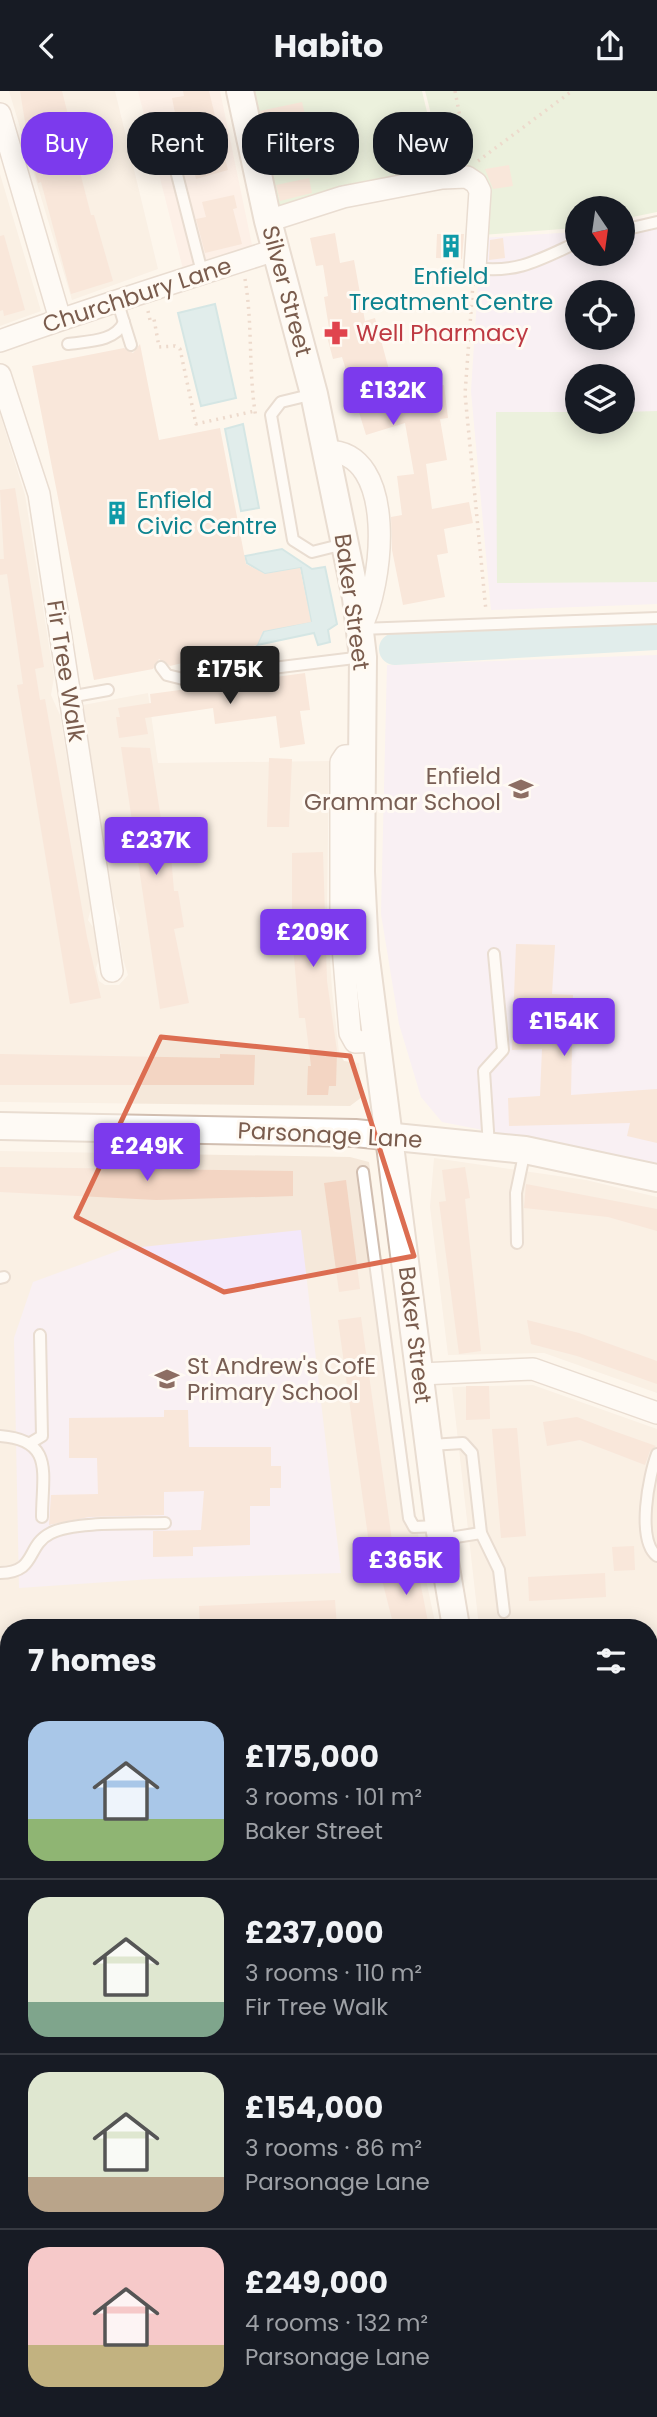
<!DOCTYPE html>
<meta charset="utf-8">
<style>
:root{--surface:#171b24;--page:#20242c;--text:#f1f3f6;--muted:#9ea1a6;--line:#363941;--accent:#7c3aed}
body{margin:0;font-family:Poppins,sans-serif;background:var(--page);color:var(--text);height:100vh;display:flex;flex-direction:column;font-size:26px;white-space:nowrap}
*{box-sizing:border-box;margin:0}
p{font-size:23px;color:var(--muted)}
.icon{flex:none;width:38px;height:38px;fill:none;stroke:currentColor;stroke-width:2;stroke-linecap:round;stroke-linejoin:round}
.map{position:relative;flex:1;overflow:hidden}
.details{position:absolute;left:0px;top:1528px;width:658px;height:800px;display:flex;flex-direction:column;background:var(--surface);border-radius:28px 28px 0 0;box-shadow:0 4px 18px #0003}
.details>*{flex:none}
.guide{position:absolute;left:21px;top:21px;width:616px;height:63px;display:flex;gap:14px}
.needle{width:46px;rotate:167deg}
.tools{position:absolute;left:565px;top:105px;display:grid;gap:14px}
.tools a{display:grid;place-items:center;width:70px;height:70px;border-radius:50%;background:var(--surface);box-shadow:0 4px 18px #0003;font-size:35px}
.price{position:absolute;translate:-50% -60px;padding:0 16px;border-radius:7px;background:var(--accent);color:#fff;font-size:23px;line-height:46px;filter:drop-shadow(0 2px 4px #0008)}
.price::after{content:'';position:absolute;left:50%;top:42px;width:21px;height:16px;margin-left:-10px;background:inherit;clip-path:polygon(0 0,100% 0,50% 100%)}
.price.on{background:#222;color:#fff}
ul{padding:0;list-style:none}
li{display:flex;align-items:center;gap:21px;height:175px;padding:0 28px}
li+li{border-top:2px solid var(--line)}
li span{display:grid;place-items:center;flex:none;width:196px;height:140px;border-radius:21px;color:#555}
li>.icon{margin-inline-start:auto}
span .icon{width:84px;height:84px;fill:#fffc;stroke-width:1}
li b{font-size:30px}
h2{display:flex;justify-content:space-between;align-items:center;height:84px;padding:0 28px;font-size:30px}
.tag{padding:0 24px;border-radius:28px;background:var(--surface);box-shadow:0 4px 18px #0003;font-size:24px;line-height:63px}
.tag.on{background:var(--accent);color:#fff}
header{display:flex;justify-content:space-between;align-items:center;height:91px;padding:0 28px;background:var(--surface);font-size:32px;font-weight:700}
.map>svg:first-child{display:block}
.residential{fill:#f5e8da}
.commercial{fill:#fde8e0}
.education{fill:#f3e8fa;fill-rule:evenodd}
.green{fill:#d8ecc9}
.water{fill:#bfe3e8;stroke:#a5d3da;stroke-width:2}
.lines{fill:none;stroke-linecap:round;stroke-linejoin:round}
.river{stroke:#bfe3e8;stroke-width:32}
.building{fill:#f3d5c3}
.service-casing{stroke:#d1beb0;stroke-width:14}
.minor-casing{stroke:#d1beb0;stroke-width:24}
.tertiary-casing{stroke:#d1beb0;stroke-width:30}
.path{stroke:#d9b8a5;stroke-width:3.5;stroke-dasharray:2 5;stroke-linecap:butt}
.service{stroke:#fff;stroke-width:10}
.minor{stroke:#fff;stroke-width:21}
.tertiary{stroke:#fff;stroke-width:26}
.marked{fill:none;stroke:#dc6d51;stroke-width:5;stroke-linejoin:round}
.labels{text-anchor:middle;stroke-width:6;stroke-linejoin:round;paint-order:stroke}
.culture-label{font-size:23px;fill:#0d838f;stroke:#fffaf3}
.street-label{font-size:23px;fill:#7a5c4d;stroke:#fffaf3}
.health-label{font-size:23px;fill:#be3a42;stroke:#fffaf3;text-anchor:start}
.education-label{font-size:23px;fill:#785e54;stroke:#fffaf3;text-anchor:end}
</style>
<header><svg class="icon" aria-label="back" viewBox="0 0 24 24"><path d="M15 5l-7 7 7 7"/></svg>Habito<svg class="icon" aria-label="share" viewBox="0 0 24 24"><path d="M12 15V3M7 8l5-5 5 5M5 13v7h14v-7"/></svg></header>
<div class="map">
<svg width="657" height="2326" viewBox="0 0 657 2326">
<rect width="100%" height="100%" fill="#fdf6ec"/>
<g class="residential">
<polygon points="9,0 115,0 158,178 72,209"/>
<polygon points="0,83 41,220 0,235"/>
<polygon points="0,323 25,404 54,586 51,604 60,624 91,817 88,829 93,836 99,868 96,877 99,890 105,894 119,894 128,884 123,868 118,836 120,827 114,812 83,614 148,602 158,672 329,670 327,819 332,899 339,961 344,970 359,972 362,1006 350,1015 0,1011"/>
<polygon points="0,1060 350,1066 369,1071 421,1465 436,1536 9,1536 9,1574 0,1574"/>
<polygon points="434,1067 586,1089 657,1106 657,1302 544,1262 448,1264 430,1116"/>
<polygon points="533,1294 657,1338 657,1614 649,1611 649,1536 479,1536 452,1296"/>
<polygon points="9,1606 9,1926 0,1926 0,1607"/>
<polygon points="649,1642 657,1643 657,1957 649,1958"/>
<rect x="0" y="1956" width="9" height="184"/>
<polygon points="649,1990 657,1990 657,2262 649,2263"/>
<rect x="0" y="2173" width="9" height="76"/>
<polygon points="225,2319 463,2319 463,2326 224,2326"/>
</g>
<polygon class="commercial" points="138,0 220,0 252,154 221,168 183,178"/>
<g class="education">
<path d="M657,124V513L491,519L471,300L481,147L577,141L578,163H623V131ZM578,201H623V247H578ZM578,285H623V331H578Z"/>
<polygon points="657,564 657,1073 442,1031 421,1006 399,933 381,823 387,574"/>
<polygon points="301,1139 341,1482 152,1488 19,1497 14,1247 33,1191 123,1158"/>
<polygon points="0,2249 9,2249 9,2319 225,2319 224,2326 0,2326"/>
</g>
<g class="green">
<polygon points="252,0 422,0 432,42 425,80 420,85 331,98 318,106 284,116 279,114"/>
<path d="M425,0H657V121L623,128V117H578L577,137L481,144L483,94L424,84C442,60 432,26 425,0Z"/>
<polygon points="657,320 657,491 497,492 496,321 577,321 578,331 623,331 623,321"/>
</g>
<g class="water">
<polygon points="215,213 236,307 201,315 178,222"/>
<polygon points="243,333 259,417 241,420 225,338"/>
<polygon points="282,458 312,478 325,476 337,533 328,539 330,551 318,554 314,542 257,554 264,540 311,530 301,477 265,483 247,472 245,465"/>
</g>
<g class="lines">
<polyline class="river" points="395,558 657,543"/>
</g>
<g class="building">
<polygon points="20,0 62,0 68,24 73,23 78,44 71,46 91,124 94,124 113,190 71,203 41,91 38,92 31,68"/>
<polygon points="183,0 209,0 228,79 196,88 189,60 180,62 175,43 179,42 172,7 184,5"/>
<polygon points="302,11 312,53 270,62 260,20"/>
<polygon points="509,74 513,95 493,98 485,78"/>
<polygon points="309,87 312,102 280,110 276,94"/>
<polygon points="234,104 237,117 233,118 242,153 205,162 196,128 206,126 202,111"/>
<polygon points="335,142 340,172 354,169 365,230 375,227 395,301 444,294 448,327 440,328 447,369 426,373 432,418 469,411 473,432 444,438 448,462 437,464 445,506 403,514 392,459 391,426 402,424 397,385 414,383 405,332 366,344 342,266 333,268 325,238 329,237 324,206 328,205 323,174 316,175 310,147"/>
<polygon points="437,143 464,143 462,168 436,167"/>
<polygon points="4,144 25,219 4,225 3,219 0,220 0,145"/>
<polygon points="503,147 505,167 489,169 490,149"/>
<polygon points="140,253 159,349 220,337 246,473 265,483 300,477 311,531 263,540 257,554 170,575 159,568 153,578 94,589 32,275 124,257 133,262"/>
<polygon points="15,397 44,576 35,578 40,609 45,608 87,846 101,907 70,913 17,594 23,593 7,483 0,484 0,468 4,468 0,399"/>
<polygon points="305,582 310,619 300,620 305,653 280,657 276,625 215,633 213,617 145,627 148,643 119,647 116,626 120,626 118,617 151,612 150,603"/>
<polygon points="121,656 150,657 165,754 170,753 174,800 178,800 184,836 174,838 189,912 160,918"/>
<polygon points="269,667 292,668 289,736 267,736"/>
<polygon points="323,761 327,890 337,960 336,995 329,995 328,1004 307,1004 308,975 311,975 305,927 299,927 292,841 292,762"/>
<polygon points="516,853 555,854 552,903 573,904 571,1004 657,998 657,1052 627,1045 630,1032 509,1035 508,1007 540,1005 542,958 512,959"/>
<polygon points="0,963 220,967 220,963 255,964 254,994 0,994"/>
<polygon points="0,1076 293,1080 293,1105 156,1109 0,1101"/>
<polygon points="465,1076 470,1107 465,1108 481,1260 459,1263 439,1111 446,1110 442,1079"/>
<polygon points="346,1089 360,1198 339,1201 324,1092"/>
<polygon points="526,1093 657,1118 657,1140 608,1126 524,1117"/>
<polygon points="361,1226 393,1457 370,1460 338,1229"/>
<polygon points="527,1229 579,1242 657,1270 657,1293 577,1265 531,1253"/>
<polygon points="466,1295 489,1295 490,1328 466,1329"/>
<polygon points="164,1319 188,1319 189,1356 271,1356 271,1375 281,1375 281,1397 270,1397 270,1415 250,1415 250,1454 193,1456 193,1465 153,1466 153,1440 201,1439 204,1400 164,1401 164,1424 89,1426 49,1434 51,1404 98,1403 97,1367 69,1367 69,1327 164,1326"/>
<polygon points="577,1326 608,1338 656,1355 650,1360 645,1374 580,1349 547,1355 543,1331"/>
<polygon points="517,1337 526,1445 501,1447 492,1338"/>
<polygon points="634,1455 635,1479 614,1480 612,1456"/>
<polygon points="416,1470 429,1536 394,1536 382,1489 397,1486 395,1475"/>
<polygon points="605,1482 606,1506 529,1510 528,1486"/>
<polygon points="335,1509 337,1536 200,1536 199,1515"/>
</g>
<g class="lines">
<g class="service-casing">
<g id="service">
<polyline points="163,29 203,185"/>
<polyline points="623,139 657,131"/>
<path d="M475,177C517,183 541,168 578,151"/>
<polyline points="117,209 131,254"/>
<path d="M68,253C88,250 115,251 124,231"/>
<polyline points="314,303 281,311 271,324 293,449 312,461 344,453"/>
<polyline points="360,538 657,527"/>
<polyline points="161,576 167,584 183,588 363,566"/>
<polyline points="69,606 108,599"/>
<polyline points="489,1055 484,980 503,959 494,863"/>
<polyline points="363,1081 409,1427 414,1436 439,1435"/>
<polyline points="517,1152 516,1102 525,1059"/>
<polyline points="0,1187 4,1186"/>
<path d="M0,1345C55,1349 42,1383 42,1426"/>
<polyline points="32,1351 42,1345 40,1244"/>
<polyline points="430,1354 463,1352 472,1362 481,1442 499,1479 504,1521"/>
<path d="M657,1363C649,1384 636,1449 657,1465"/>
<polyline points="443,1448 481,1442"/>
<path d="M0,1482C38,1481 25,1455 51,1442C73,1430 138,1433 165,1432"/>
<polyline points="653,1623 652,1612 657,1589"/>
<polyline points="601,2319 601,2326"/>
</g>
</g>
<g class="minor-casing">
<g id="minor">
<polyline points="0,23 60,228"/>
<polyline points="268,130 343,106 442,87 467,86 476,92 480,100 475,177"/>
<path d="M0,250C91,217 183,189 275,159"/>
<polyline points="0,284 39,403 112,880"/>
<path d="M326,360C399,359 383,496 360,538"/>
<polyline points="363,664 345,665 341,671 341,831 350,942 355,951 377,950"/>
<polyline points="420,1283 533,1278 657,1322"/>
<polyline points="0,1590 9,1590"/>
<polyline points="649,1622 657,1623"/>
<polyline points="0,1940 9,1940"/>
<polyline points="649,1976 657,1974"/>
<polyline points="649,2002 657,2046"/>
<polyline points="0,2157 9,2157"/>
<polyline points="649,2277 657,2277"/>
<polyline points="234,2326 234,2319"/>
</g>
</g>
<g class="tertiary-casing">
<g id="tertiary">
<polyline points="240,0 268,130 314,303 356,507 363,566 361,781 365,860 439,1435 456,1536"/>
<polyline points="0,1035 355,1042 525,1059 657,1087"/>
<polyline points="480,2326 480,2319"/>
</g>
</g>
<g class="path">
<polyline points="455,0 468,67"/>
<polyline points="478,70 572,0"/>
<path d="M245,188C253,235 248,280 256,327"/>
<polyline points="473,193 465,303 486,520"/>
<polyline points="148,220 150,229 154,228 159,256 175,255 180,258 196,333 255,320"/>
<polyline points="240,442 276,434"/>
<polyline points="0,1750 9,1750"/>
</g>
<use href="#service" class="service"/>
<use href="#minor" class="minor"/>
<use href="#tertiary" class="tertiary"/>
</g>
<path d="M0 0H657V2326H0ZM161,946L350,965L414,1165L224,1201L76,1126Z" fill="#fdf6ec" fill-opacity=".55" fill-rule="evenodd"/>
<path class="marked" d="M161,946L350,965L414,1165L224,1201L76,1126Z"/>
<defs>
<g id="building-bare" transform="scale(1.89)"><path d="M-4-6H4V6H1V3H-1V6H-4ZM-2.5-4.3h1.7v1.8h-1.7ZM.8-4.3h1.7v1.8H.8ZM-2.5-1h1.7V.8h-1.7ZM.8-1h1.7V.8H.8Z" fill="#0f9aa8" stroke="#fffaf3" stroke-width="2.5" paint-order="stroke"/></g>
<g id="pharmacy-bare" transform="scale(1.89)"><path d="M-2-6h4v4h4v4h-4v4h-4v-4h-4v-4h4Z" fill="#e0444e" stroke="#fffaf3" stroke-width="2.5" paint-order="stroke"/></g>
<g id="school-bare" transform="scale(1.89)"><path d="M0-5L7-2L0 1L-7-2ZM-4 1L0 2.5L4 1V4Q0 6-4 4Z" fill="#8d6e63" stroke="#fffaf3" stroke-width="2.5" paint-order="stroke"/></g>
</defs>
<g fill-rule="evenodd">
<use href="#building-bare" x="451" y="155"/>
<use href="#pharmacy-bare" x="336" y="242"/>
<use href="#building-bare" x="117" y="422"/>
<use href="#school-bare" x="521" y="698"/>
<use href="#school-bare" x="167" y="1288"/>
</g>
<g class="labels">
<g class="culture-label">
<text x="451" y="193">Enfield<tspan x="451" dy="26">Treatment Centre</tspan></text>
<text x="137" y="417" text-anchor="start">Enfield<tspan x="137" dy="26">Civic Centre</tspan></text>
</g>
<g class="street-label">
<text transform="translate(287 200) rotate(75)" y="8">Silver Street</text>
<text transform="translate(137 204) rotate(-18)" y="8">Churchbury Lane</text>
<text transform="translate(352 511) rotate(82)" y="8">Baker Street</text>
<text transform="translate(66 580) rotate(81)" y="8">Fir Tree Walk</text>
<text transform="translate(330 1044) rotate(3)" y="8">Parsonage Lane</text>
<text transform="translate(415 1244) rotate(83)" y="8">Baker Street</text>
</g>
<g class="health-label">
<text x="356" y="250">Well Pharmacy</text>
</g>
<g class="education-label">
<text x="501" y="693">Enfield<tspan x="501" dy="26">Grammar School</tspan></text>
<text x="187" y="1283" text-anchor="start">St Andrew's CofE<tspan x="187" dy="26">Primary School</tspan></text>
</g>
</g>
</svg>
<div class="tools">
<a><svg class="needle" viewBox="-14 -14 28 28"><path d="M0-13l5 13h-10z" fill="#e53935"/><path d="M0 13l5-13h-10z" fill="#9ea1a6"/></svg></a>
<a><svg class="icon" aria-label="locate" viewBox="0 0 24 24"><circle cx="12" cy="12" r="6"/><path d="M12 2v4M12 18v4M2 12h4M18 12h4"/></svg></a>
<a><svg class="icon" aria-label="layers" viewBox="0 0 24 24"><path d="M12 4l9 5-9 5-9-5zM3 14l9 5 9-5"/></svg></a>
</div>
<b class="price" style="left:393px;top:336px">£132K</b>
<b class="price on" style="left:230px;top:615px">£175K</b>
<b class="price" style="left:156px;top:786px">£237K</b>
<b class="price" style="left:313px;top:878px">£209K</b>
<b class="price" style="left:564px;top:967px">£154K</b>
<b class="price" style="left:147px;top:1092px">£249K</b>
<b class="price" style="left:406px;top:1506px">£365K</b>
<div class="guide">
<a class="tag on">Buy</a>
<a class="tag">Rent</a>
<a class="tag">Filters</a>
<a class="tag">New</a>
</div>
<section class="details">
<h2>7 homes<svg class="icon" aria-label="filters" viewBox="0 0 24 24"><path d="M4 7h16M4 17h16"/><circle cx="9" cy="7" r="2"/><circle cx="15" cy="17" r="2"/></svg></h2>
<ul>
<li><span style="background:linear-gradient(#a9c7e8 70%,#8fb573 0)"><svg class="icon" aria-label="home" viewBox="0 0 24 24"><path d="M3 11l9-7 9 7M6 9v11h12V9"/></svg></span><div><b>£175,000</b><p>3 rooms · 101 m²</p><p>Baker Street</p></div></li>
<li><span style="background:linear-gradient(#dfe7d0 75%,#7fa58c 0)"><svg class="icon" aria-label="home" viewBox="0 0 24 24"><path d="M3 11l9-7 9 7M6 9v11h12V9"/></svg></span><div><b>£237,000</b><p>3 rooms · 110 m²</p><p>Fir Tree Walk</p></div></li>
<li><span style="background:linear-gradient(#dfe7d0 75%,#b9a48a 0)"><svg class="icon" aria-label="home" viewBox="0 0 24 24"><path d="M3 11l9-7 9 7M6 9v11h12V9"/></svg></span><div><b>£154,000</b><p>3 rooms · 86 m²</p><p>Parsonage Lane</p></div></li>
<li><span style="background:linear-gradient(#f6c9c9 70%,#c2b280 0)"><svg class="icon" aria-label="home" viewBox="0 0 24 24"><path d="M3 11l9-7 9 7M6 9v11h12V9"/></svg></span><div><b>£249,000</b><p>4 rooms · 132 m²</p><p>Parsonage Lane</p></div></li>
</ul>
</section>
</div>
